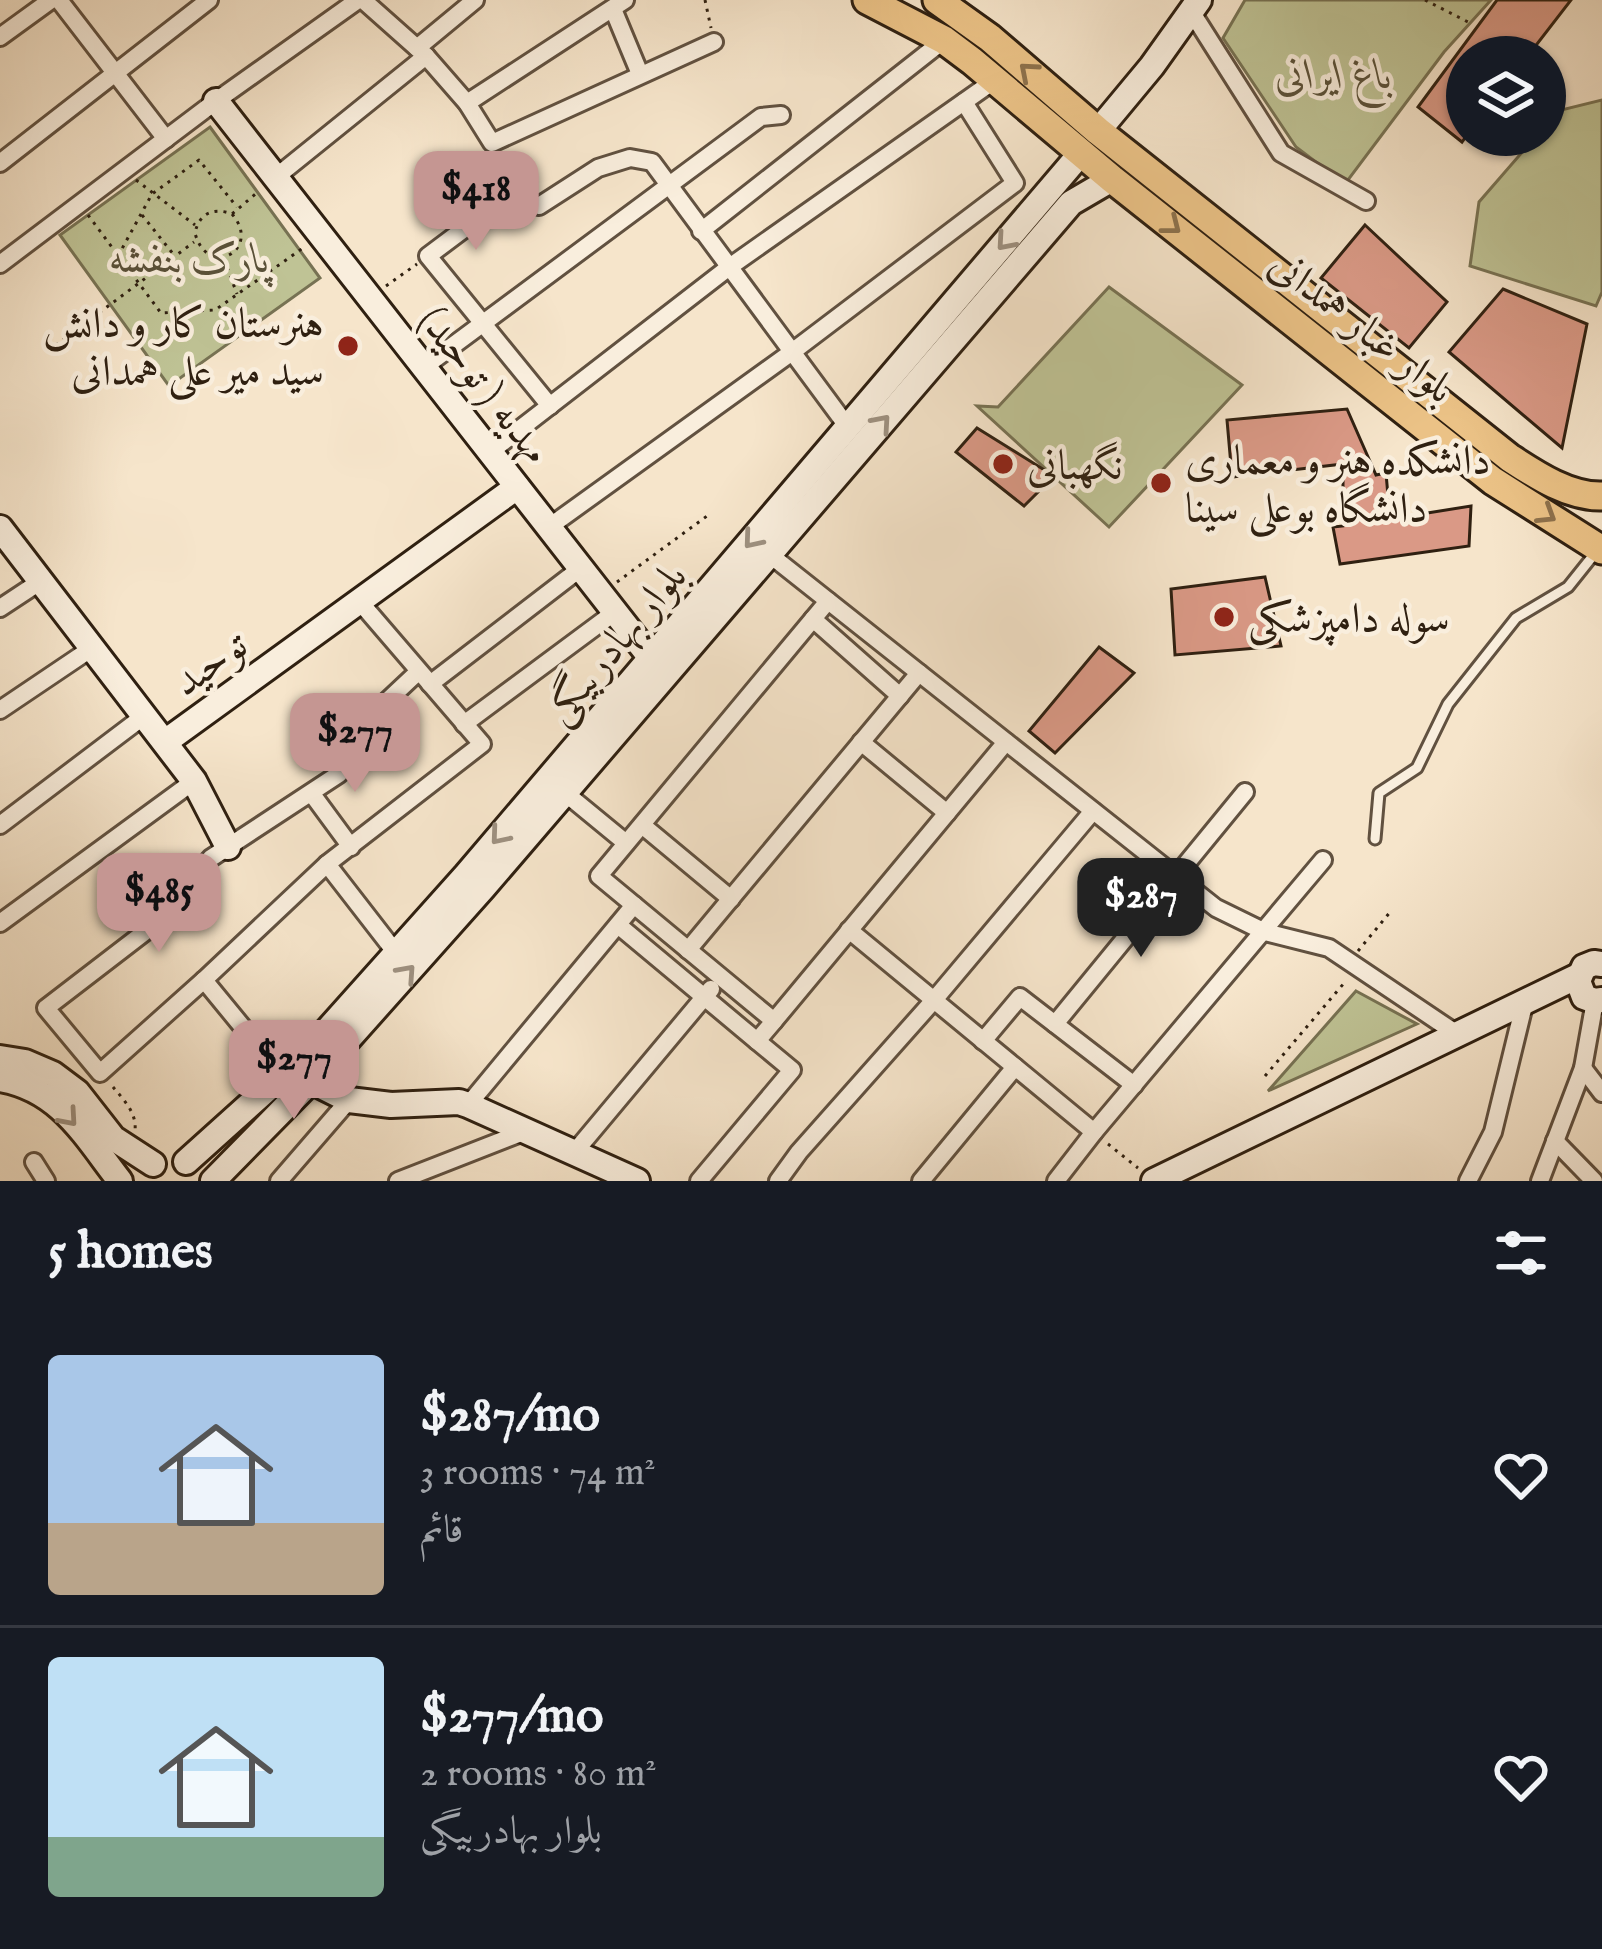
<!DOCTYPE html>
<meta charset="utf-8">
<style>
:root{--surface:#171b24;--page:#242831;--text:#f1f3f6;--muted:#9ea1a6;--line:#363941;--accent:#c59692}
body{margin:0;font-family:"IM FELL English",Amiri,serif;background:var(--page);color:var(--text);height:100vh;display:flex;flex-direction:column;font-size:45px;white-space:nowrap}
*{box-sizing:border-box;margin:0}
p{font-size:39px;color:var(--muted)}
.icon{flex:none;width:66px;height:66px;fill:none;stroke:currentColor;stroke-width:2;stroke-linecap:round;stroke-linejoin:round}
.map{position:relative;height:1181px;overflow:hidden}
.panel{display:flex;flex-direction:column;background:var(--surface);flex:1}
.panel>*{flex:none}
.controls{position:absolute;left:1446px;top:36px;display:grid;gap:24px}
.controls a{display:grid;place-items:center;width:120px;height:120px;border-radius:50%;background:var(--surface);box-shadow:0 3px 9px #0004;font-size:60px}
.price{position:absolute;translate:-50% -102px;padding:0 27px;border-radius:24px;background:var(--accent);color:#111;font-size:39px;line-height:78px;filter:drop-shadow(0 3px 6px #0008)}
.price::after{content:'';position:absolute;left:50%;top:72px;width:36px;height:27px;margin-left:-18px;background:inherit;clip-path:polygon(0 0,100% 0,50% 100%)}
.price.active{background:#222;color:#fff}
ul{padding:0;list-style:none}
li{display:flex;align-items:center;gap:36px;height:300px;padding:0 48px}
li+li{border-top:3px solid var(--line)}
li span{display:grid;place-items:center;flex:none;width:336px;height:240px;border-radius:12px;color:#555}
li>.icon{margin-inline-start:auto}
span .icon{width:144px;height:144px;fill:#fffc;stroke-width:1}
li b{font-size:51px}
h2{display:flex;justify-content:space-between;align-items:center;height:144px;padding:0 48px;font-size:51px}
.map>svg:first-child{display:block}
.green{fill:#bfc395;stroke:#777253;stroke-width:3}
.building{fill:#da9986;stroke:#2f2011;stroke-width:3}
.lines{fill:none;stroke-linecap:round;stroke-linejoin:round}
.lane-casing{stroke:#615140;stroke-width:15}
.street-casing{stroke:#615140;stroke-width:22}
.secondary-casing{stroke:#2f2011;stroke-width:30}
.primary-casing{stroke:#2f2011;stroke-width:33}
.path{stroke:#2f2011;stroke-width:3;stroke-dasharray:3 6;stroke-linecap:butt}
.lane{stroke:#f9eedd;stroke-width:9}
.street{stroke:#f9eedd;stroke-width:16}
.secondary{stroke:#f9eedd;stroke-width:24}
.primary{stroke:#ebc286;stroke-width:27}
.oneway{stroke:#8d714c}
.oneway2{stroke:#9e9181}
.poi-dot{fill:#8f2418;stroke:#f9eedd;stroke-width:4.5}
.labels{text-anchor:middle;stroke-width:9;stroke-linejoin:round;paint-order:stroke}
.park-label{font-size:42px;font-style:italic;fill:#5a5139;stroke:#f9eedd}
.poi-label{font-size:42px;fill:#2f2011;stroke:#f9eedd;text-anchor:start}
.street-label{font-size:42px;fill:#2f2011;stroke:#f9eedd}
</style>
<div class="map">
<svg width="1602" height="1181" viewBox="0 0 1602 1181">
<rect width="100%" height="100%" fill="#f6e5cb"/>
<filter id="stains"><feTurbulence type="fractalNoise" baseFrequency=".00167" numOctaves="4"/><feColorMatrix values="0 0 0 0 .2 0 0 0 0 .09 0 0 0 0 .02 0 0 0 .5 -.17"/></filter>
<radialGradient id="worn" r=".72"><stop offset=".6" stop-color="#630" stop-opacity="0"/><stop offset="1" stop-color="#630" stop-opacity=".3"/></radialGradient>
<g class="green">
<polygon points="1245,0 1491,0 1444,52 1345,184 1296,147 1223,38"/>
<polygon points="1602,100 1602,292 1596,306 1470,266 1479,202 1537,135 1545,135 1545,125 1557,111"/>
<polygon points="210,127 320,278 169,386 60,235"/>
<polygon points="1109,287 1242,385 1109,527 977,406 998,407"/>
<polygon points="1356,991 1417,1024 1268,1091"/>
</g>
<g class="building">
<polygon points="1497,0 1571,0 1527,57 1467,57 1467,135 1462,142 1418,107"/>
<polygon points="1365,225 1447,302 1409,348 1321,278"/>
<polygon points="1503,289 1587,324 1562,448 1449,352"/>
<polygon points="1347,409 1376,475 1386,473 1390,519 1471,506 1469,546 1340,564 1333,527 1343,526 1343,464 1232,477 1227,420"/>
<polygon points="977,428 1054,476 1024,506 956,452"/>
<polygon points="1265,577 1281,646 1175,655 1171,589"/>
<polygon points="1099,647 1134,673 1055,753 1029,731"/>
</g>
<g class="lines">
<g class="lane-casing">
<polyline id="lane" points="1375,839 1379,793 1417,768 1448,704 1516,618 1568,587 1596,552"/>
</g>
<g class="street-casing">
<g id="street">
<polyline points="59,0 166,139"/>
<polyline points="363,0 426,56 467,103 492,143 714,42"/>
<polyline points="613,9 640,74"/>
<polyline points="1191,11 1281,153 1366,201"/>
<polyline points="0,37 51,0"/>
<polyline points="417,48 475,0"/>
<polyline points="467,103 625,0"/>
<polyline points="0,163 209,0"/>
<polyline points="276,177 426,56"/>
<polyline points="539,206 598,168 630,158 652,162 847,426"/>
<polyline points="492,208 428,256 550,406"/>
<polyline points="701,231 944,40"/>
<polyline points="0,264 216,101 358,0"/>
<polyline points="424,367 761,117 781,115"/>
<polyline points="490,452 728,268 995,80"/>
<polyline points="549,527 792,352 1015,183 964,102"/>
<polyline points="769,554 1216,908 1265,932 1329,948 1457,1034"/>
<polyline points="360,602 482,744 327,864 204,980 100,1073 46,1008 180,905 199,871 211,858 339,774 354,757 370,717 419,671"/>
<polyline points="0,608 41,581"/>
<polyline points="813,619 900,696"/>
<polyline points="430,684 581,568"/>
<polyline points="0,710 92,648"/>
<polyline points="464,724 615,612"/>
<polyline points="861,742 947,813"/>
<polyline points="564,792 626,843"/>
<polyline points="312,794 351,847"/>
<polyline points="0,825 144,716"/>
<polyline points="642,825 731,899"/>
<polyline points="327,864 396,953"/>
<polyline points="0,923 194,781"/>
<polyline points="618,925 757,1041 774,1021 599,876 828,601"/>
<polyline points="849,930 1094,1132"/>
<polyline points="688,950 919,673"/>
<polyline points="204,980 282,1075"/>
<polyline points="774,1021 1006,742"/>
<polyline points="1055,1024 1134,1085"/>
<polyline points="983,1041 1020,997 1055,1024 1245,792"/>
<polyline points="1583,1068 1602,1093"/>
<polyline points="468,1105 634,905"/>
<polyline points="1555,1141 1594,1181"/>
<polyline points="573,1154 711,989"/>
<polyline points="34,1162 46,1181"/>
<polyline points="279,1181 349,1100"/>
<polyline points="398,1181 526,1131"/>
<polyline points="699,1181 792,1070 757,1041"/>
<polyline points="778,1181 799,1152 934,1000 1093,811"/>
<polyline points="921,1181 1015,1067"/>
<polyline points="1056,1181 1094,1132 1323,860"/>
<polyline points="1468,1181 1493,1132 1525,1001"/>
<polyline points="1540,1181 1583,1068 1595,1001"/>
</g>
</g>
<g class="secondary-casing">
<g id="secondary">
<polyline points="216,101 651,658 661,666"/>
<polyline points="1098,131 1152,66 1199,0"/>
<polyline points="0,528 194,781 228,847"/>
<polyline points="165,742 517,487"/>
<polyline points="1602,964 1594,963 1584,967 1578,981 1584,997 1595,1001 1602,1000"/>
<polyline points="0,1058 25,1062 53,1074 77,1092 113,1138 153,1164"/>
<path d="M0,1079C60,1089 85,1136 120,1181"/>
<polyline points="311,1081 349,1100 391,1105 459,1102 468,1105 637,1181"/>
<polyline points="186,1162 306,1054 466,875 1081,153"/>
<polyline points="213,1181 311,1081 483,888 1071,203 1112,179"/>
<polyline points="1154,1181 1578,976"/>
</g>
</g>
<g class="primary-casing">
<g id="primary">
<polyline points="867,0 944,40 972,61 1112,179 1493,481 1602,550"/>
<path d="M937,0L990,38L1098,131L1510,458C1536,475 1569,497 1602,496"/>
</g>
</g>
<g class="path">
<polyline points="705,0 711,28"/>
<polyline points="1425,0 1470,23"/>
<polyline points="136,180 195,225"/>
<path d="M232,214C263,250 207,280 195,233C199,213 214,207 232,214L259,191"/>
<polyline points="88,215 161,313 215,310 303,248"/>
<polyline points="142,215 174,255"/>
<polyline points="118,256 152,194 199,160 237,207"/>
<polyline points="224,259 237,294"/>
<polyline points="386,286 417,264"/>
<polyline points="56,345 194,242"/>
<polyline points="617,582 707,516"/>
<polyline points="1358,951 1391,911"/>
<polyline points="1265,1076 1345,982"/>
<path d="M113,1087C123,1099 137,1113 135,1130"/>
<polyline points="1108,1144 1138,1168"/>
</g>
<use href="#lane" class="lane"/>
<use href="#street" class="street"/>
<use href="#secondary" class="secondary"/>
<use href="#primary" class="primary"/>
</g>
<defs><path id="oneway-chevron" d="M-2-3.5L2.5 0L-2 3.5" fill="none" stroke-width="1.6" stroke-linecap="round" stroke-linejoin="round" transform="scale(3)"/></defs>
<g class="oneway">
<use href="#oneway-chevron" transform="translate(1028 71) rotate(-139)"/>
<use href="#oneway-chevron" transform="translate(1172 226) rotate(38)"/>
<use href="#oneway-chevron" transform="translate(1547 515) rotate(32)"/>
</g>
<g class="oneway2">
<use href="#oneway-chevron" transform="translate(1005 242) rotate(131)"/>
<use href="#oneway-chevron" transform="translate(882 423) rotate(-49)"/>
<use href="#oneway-chevron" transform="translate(752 540) rotate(130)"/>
<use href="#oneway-chevron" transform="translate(499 836) rotate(130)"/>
<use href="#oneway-chevron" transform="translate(407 973) rotate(-48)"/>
<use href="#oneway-chevron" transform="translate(69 1118) rotate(49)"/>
</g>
<g class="poi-dot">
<circle cx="348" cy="346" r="12"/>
<circle cx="1003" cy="464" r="12"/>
<circle cx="1161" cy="483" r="12"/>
<circle cx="1224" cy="617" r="12"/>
</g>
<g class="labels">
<g class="park-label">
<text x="1334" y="88">باغ ایرانی</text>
<text x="190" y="272">پارک بنفشه</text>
</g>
<g class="poi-label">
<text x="324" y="337" text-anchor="end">هنرستان کار و دانش<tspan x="324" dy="48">سید میر علی همدانی</tspan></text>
<text x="1185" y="474">دانشکده هنر و معماری<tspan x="1185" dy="48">دانشگاه بوعلی سینا</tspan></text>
<text x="1027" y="479">نگهبانی</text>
<text x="1248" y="632">سوله دامپزشکی</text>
</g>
<g class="street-label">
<text transform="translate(1363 325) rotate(38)" y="15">بلوار غبار همدانی</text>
<text transform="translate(486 384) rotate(52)" y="15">مهدیه ( توحید)</text>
<text transform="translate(614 642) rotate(-50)" y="15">بلوار بهادربیگی</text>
<text transform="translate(209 662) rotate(-36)" y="15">توحید</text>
</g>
</g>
<rect width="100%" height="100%" filter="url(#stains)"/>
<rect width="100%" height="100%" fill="url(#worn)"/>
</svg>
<div class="controls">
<a><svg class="icon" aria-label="layers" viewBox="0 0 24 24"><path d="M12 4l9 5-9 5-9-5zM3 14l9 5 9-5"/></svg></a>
</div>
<b class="price" style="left:476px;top:253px">$418</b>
<b class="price" style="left:355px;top:795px">$277</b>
<b class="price" style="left:159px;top:955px">$485</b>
<b class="price active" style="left:1141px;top:960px">$287</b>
<b class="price" style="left:294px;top:1122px">$277</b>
</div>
<section class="panel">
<h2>5 homes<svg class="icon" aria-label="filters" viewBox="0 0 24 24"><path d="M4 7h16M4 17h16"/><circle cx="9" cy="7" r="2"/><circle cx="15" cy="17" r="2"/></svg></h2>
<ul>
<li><span style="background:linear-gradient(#a9c7e8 70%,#b9a48a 0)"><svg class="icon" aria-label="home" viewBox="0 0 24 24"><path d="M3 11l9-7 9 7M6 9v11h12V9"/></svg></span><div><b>$287/mo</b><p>3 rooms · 74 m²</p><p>قائم</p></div><svg class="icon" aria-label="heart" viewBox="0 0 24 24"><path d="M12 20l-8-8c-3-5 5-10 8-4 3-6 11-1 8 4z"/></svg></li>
<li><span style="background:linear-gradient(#bfe0f5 75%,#7fa58c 0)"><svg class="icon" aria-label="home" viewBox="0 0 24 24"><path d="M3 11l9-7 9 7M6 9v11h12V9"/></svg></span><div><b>$277/mo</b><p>2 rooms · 80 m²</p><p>بلوار بهادربیگی</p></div><svg class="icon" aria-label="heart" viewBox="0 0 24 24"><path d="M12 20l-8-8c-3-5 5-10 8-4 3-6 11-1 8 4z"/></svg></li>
</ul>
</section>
